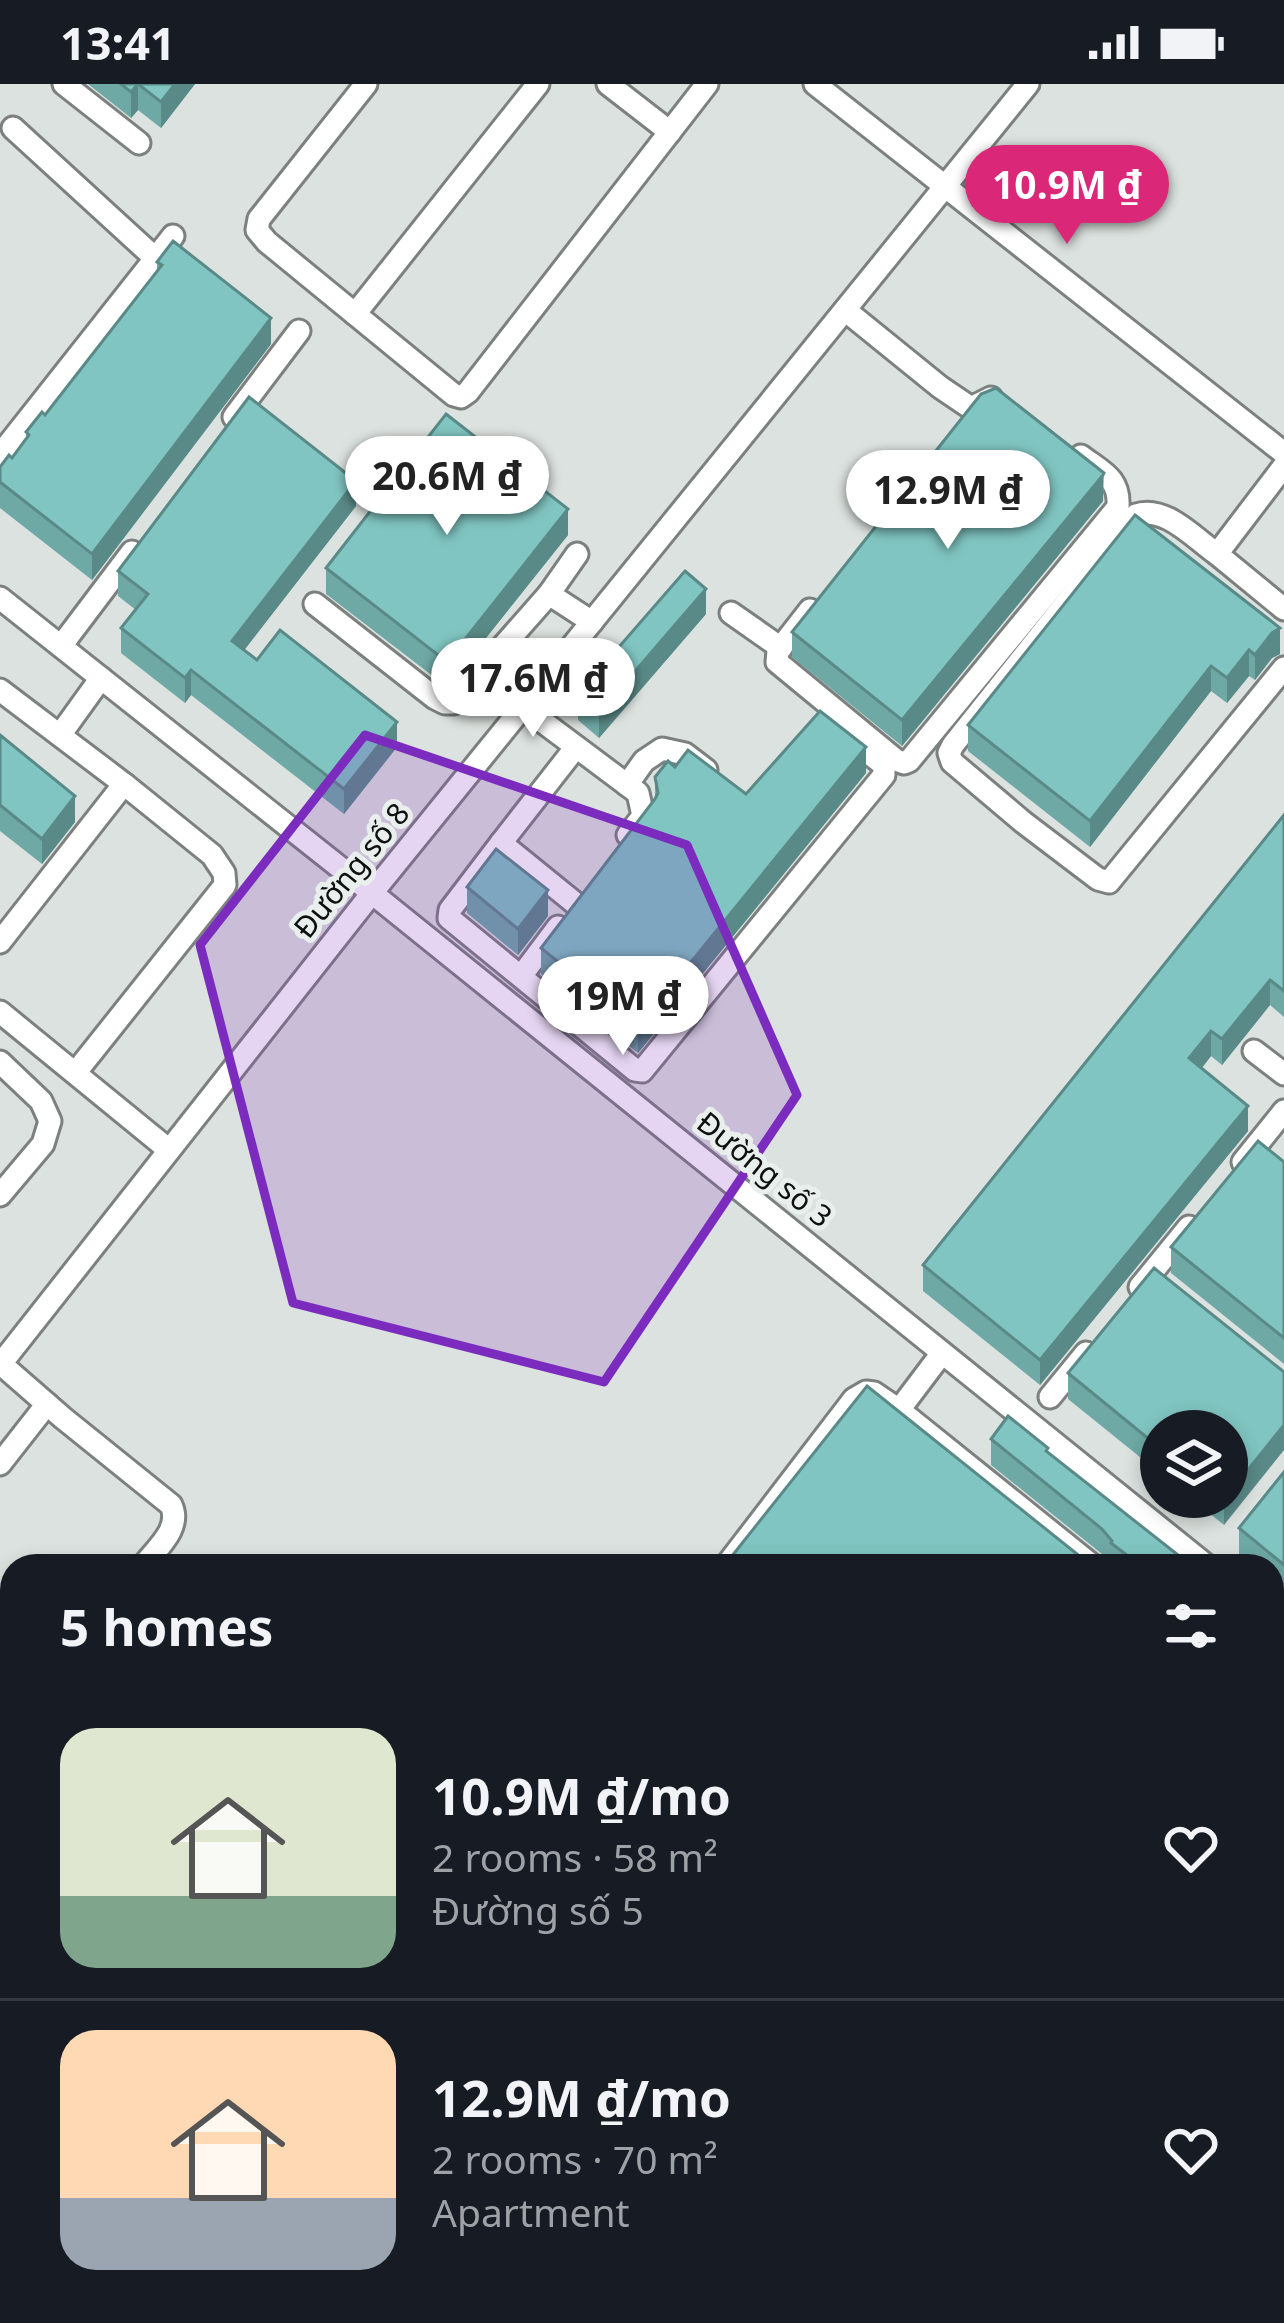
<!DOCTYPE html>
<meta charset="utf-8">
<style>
:root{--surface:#171b24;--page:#242831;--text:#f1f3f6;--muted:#9ea1a6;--line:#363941;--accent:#db2777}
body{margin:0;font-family:"Noto Sans",sans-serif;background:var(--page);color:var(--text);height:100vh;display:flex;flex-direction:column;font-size:45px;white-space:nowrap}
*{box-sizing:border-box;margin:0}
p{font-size:39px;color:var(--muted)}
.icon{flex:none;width:66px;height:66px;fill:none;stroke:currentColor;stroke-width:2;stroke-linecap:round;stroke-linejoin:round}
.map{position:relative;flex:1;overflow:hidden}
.side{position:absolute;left:0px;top:1470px;width:1284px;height:771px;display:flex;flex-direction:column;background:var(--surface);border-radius:36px 36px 0 0;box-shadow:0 6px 18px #0003}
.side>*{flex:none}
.fabs{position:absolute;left:1140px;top:1326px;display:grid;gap:24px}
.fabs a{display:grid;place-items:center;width:108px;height:108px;border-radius:50%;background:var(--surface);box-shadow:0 6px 18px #0003;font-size:60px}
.price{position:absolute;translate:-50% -102px;padding:0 27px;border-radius:42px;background:#fff;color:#222;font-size:39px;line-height:78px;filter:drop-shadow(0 3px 6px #0008)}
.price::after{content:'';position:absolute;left:50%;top:72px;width:36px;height:27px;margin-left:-18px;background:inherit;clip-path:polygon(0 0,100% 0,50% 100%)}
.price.current{background:var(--accent);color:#fff}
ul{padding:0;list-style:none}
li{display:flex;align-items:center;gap:36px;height:300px;padding:0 60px}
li+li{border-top:3px solid var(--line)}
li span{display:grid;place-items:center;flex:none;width:336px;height:240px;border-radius:36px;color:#555}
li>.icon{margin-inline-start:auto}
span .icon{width:144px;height:144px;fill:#fffc;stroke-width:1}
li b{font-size:51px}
h2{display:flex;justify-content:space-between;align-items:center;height:144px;padding:0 60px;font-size:51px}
.status{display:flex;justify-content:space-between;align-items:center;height:84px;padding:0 60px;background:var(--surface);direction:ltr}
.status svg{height:33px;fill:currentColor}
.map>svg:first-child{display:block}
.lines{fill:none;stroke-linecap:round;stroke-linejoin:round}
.minor-casing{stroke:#7c817f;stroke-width:27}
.major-casing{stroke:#4c8f4e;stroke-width:33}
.minor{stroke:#fff;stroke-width:21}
.major{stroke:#a8e5a9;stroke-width:27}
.wall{fill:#6ea9a6}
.shaded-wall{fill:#5a8a87}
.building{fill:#80c5c1;stroke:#5a8a87;stroke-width:3}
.marked{fill:#7b2cbf;fill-opacity:0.2;stroke:#7b2cbf;stroke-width:9;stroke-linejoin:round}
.labels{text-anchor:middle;stroke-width:10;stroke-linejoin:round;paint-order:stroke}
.street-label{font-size:30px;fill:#0e100f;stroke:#e9efec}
</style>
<div class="status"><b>13:41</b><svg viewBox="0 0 49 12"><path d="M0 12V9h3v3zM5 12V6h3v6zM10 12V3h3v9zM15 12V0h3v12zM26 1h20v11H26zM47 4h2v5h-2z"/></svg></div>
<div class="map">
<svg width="1284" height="2239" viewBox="0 0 1284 2239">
<rect width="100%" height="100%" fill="#dce2df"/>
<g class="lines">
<g class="minor-casing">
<g id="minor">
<polyline points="64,0 139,59"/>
<polyline points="366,0 259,135 257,146 267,158 454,311 461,313 468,308 707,0"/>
<polyline points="608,0 670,48"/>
<polyline points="815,0 1284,369"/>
<polyline points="13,44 155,174"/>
<polyline points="845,226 940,303 971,324 991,314"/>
<polyline points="355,230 538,0"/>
<polyline points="234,333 299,247"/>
<polyline points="0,371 173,152"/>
<polyline points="1284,382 1217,470 1284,525"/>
<path d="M1217,470C1194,454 1165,421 1136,431L953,661L949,669L952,678L1023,738L1098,795L1109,798L1284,584"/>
<polyline points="549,510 592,538"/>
<polyline points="0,514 372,809 1207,1482"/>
<polyline points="315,520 435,614 445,619 453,619 549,510 577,470"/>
<path d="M810,526L778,567L777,578L896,676L904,679L909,677L1118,423C1120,394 1102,388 1081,372"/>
<polyline points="731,529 781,564"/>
<polyline points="61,562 132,468"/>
<polyline points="0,606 124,700 212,771 224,789 225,801 76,988"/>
<polyline points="523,623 638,709 643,732 628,751"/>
<polyline points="60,651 101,594"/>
<polyline points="627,701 644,677 662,665 685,670 706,686"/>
<polyline points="501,759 450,826 449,834 635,986 642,987 884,691 884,681 866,667"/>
<polyline points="576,820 501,759 576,663"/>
<polyline points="0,858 124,700"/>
<polyline points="522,891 558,843"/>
<polyline points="0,928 169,1066"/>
<polyline points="1254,967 1284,990"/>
<polyline points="0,978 41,1017 50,1037 43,1060 0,1111"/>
<polyline points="1243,1078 1284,1027"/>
<polyline points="1140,1203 1189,1143"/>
<path d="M1,1280L63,1334L171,1421C182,1444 157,1464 143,1482"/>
<polyline points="0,1281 372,809 1028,0"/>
<polyline points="1050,1313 1086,1269"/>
<polyline points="899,1326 942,1269"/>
<polyline points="0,1380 47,1320"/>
<polyline points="726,1482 854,1315 866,1308 874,1309 899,1326 1093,1482"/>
<polyline points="1272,1534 1284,1544"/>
<polyline points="0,1625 12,1635"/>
<polyline points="1272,1646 1284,1631"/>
<polyline points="0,1808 12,1793"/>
<polyline points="0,1852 12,1861"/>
<polyline points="0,1908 12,1918"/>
<polyline points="1272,2191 1284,2201"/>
<polyline points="15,2229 28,2239"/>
<polyline points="420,2229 434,2239"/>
<polyline points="498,2229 511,2239"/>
<polyline points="721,2239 728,2229"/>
<polyline points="798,2239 806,2229"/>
<polyline points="1214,2239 1222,2229"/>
</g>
</g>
<g class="major-casing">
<g id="major">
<polyline points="1272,1759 1284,1744"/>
<polyline points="1272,1883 1284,1868"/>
<polyline points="0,1978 12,1987"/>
<polyline points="0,2086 12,2096"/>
<polyline points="186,2229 199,2239"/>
<polyline points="327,2229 340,2239"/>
<polyline points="876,2239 884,2229"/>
<polyline points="978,2239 987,2229"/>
</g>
</g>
<use href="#minor" class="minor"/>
<use href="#major" class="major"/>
</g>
<g class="wall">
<polygon points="88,0 195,0 161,44 138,26 131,34"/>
<polygon points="157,178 271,260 92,496 0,424 0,383 12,374 26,356 26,348 45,331 157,187"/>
<polygon points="1104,389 1103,417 902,662 792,573 792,548"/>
<polygon points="356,422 244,566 257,576 397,663 344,730 191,611 185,619 121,569 121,544 136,526 118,512 118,487"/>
<polygon points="1135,431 1280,570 1272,574 1255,596 1249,592 1227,619 1211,607 1090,763 968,667 968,641"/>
<polygon points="568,451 447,603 326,510 326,484"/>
<polygon points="706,530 599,654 578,636 578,610"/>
<polygon points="0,651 75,738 42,780 0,747"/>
<polygon points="675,683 746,710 866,689 638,969 541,890 541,864 655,715 655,693"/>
<polygon points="1284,731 1284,933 1270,921 1222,981 1211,972 1202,984 1248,1047 1040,1301 923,1207 923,1181"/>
<polygon points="467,803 548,832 518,871 467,829"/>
<polygon points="1284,1078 1284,1280 1171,1189 1171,1163"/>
<polygon points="1284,1288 1224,1441 1189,1413 1227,1413 1161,1347 1161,1390 1068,1315 1068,1289"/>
<polygon points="991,1355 1048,1368 1192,1482 1111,1482 1102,1470 991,1381"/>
<polygon points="1284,1388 1284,1507 1272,1497 1272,1482 1253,1482 1239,1470 1239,1444"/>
<polygon points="1190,2229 1203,2229 1200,2239 1198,2239"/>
</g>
<g class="shaded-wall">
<polygon points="138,0 138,26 131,34 131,8"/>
<polygon points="175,0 195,0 161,44 161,18"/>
<polygon points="271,234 271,260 92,496 92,470"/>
<polygon points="1103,391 1103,417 902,662 902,636"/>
<polygon points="356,397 356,422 232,582 232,557"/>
<polygon points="568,425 568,451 447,603 447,578"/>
<polygon points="706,505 706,530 599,654 599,629"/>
<polygon points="1280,544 1280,570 1272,574 1255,596 1255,571 1272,549"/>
<polygon points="1249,566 1249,592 1227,619 1227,594"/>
<polygon points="1211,582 1211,607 1090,763 1090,737"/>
<polygon points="191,586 191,611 185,619 185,594"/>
<polygon points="397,638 397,663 344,730 344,705"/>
<polygon points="866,663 866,689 638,969 638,943"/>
<polygon points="75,712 75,738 42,780 42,755"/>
<polygon points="548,806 548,832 518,871 518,845"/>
<polygon points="1270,896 1270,921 1222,981 1222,955"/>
<polygon points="1211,947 1211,972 1189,1000 1189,974"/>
<polygon points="1248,1022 1248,1047 1040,1301 1040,1276"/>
<polygon points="1284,1341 1284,1366 1224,1441 1224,1415"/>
</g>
<g class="building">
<polygon points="121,0 175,0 161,18 138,0 131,8"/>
<polygon points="173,157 271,234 92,470 0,398 0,383 9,371 12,374 29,351 26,348 42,328 45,331 162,181 157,178"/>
<polygon points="996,304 1104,389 1103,391 902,636 792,548 981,310"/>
<polygon points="249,313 356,397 232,557 257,576 280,546 397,638 344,705 191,586 185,594 121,544 148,510 118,487"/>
<polygon points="446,330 568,425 447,578 326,484"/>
<polygon points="1135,431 1280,544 1272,549 1255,571 1249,566 1227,594 1211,582 1090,737 968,641"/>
<polygon points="685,487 706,505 599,629 578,610"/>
<polygon points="820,627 866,663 638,943 541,864 655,715 658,709 655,693 668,677 675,683 688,666 746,710"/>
<polygon points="0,651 75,712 42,755 0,721"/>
<polygon points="1284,731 1284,907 1270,896 1222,955 1211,947 1189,974 1248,1022 1040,1276 923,1181"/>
<polygon points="496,765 548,806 518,845 467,803"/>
<polygon points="1258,1057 1284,1078 1284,1254 1171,1163"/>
<polygon points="1154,1184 1284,1288 1284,1341 1227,1412 1227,1347 1161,1347 1161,1365 1068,1289"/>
<polygon points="867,1302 1092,1482 724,1482"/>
<polygon points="1008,1332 1048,1364 1046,1367 1192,1482 1141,1482 1111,1459 1112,1457 1102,1445 991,1355"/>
<polygon points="1284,1388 1284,1481 1239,1444"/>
<polygon points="1272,2193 1284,2203 1284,2239 1218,2239 1226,2229 1272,2229"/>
</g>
<path class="marked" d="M365,651L687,761L797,1011L604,1298L293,1219L200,861Z"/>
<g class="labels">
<g class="street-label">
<text transform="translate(352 787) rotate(-51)" y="10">Đường số 8</text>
<text transform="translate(764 1086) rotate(39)" y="10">Đường số 3</text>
</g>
</g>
</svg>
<div class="fabs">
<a><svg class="icon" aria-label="layers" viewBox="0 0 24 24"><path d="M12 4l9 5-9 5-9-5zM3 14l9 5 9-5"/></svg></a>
</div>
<b class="price current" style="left:1067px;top:163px">10.9M ₫</b>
<b class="price" style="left:447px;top:454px">20.6M ₫</b>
<b class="price" style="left:948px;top:468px">12.9M ₫</b>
<b class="price" style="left:533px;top:656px">17.6M ₫</b>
<b class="price" style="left:623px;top:974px">19M ₫</b>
<section class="side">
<h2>5 homes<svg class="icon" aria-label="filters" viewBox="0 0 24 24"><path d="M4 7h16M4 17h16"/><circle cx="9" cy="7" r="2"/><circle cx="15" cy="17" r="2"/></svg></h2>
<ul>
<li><span style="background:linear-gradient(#dfe7d0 70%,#7fa58c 0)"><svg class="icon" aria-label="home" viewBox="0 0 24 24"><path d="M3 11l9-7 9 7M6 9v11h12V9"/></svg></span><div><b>10.9M ₫/mo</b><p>2 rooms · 58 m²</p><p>Đường số 5</p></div><svg class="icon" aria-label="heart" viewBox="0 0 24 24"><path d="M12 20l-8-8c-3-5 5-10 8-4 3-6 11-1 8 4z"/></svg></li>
<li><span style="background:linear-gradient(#ffd9b3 70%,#9aa5b1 0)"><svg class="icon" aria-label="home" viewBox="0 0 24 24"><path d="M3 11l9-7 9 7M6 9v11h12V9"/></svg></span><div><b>12.9M ₫/mo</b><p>2 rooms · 70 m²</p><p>Apartment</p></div><svg class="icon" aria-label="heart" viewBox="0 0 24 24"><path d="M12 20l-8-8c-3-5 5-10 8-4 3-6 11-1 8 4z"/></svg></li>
</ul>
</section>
</div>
